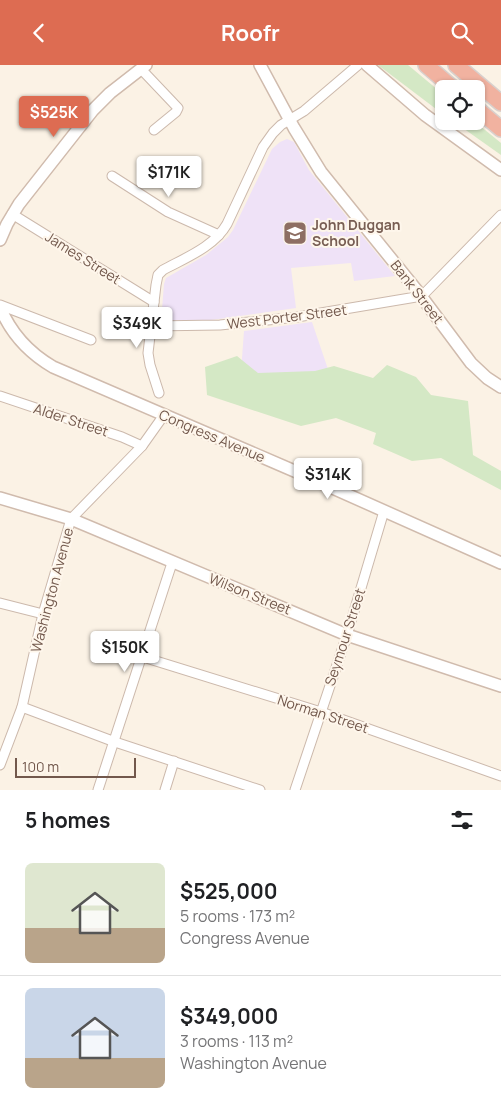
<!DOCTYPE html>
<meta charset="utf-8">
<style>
:root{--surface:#fff;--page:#f6f6f6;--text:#202124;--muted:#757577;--line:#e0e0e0;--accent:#dd6c52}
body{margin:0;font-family:Manrope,sans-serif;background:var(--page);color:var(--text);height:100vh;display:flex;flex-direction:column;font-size:19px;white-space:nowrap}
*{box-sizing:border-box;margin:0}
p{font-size:16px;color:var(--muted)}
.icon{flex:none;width:28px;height:28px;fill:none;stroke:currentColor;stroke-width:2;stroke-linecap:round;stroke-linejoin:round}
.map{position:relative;height:725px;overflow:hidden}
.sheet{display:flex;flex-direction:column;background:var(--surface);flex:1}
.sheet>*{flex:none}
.fabs{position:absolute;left:435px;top:15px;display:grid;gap:10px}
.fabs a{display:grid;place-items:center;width:50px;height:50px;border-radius:8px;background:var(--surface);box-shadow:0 1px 4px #0004;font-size:25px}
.scale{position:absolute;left:15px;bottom:12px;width:121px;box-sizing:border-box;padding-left:5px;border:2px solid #72584c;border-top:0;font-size:14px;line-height:18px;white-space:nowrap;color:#72584c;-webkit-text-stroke:4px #fef6eb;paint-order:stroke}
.price{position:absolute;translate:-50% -42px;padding:0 11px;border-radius:5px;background:#fff;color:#222;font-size:16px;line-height:32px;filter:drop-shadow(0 1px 2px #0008)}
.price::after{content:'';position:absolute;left:50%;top:30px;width:15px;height:11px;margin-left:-8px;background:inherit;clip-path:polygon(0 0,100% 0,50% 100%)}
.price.current{background:var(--accent);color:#fff}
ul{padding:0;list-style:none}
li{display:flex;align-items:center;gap:15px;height:125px;padding:0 25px}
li+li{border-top:1px solid var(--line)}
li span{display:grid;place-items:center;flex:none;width:140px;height:100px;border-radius:8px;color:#555}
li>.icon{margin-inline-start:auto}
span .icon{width:60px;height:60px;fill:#fffc;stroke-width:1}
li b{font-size:21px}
h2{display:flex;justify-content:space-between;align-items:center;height:60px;padding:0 25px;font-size:21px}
header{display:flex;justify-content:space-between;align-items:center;height:65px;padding:0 25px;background:var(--accent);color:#fff;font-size:22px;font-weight:700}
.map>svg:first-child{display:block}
.education{fill:#efe2f7}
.green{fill:#d4e8c5}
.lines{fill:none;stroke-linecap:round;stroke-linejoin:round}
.street-casing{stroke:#ccb9ac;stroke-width:11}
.secondary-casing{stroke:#d0bbad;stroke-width:14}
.highway-casing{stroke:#d8d0cd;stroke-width:18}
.street{stroke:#fff;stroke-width:9}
.secondary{stroke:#fff;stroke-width:11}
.highway{stroke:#f1b2a0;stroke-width:15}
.labels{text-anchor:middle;stroke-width:4;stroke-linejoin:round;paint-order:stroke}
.education-label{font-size:14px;font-weight:bold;fill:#785e54;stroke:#fef6eb;text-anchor:start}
.street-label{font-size:14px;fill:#72584c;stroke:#fef6eb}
</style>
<header><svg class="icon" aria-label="back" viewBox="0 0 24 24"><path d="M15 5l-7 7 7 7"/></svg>Roofr<svg class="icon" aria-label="search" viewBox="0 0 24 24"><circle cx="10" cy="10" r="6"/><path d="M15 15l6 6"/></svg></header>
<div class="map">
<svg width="501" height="725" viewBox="0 0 501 725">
<rect width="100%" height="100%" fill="#fbf2e5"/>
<g class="education">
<polygon points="287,74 294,77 309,105 395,211 354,216 351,198 291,203 296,243 204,256 161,257 164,219 166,213 206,190 228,172 233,165 272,84 280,77"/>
<polygon points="312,257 333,319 240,320 244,266"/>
</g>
<g class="green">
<polygon points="378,0 408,0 444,30 444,50"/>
<polygon points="453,56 474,56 501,78 501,90"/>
<polygon points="237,291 258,308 315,306 334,301 373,313 387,300 416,312 431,330 468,336 473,390 501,406 501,425 441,393 412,396 373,379 376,368 336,353 301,361 207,330 205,302"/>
</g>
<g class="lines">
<g class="street-casing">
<g id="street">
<polyline points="141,4 178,43 176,47 154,65"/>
<polyline points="112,111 168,147 219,170"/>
<polyline points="12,149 154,237"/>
<polyline points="0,240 91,275"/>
<polyline points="151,261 220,260 297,252 422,231 501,150"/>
<path d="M159,328L150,300L148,288L156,220L158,210L163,205C185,193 214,182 227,159L263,82L273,68L281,60L304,46L358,0"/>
<polyline points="0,331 122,372 142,381"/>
<polyline points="0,538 43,549"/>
<polyline points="143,592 321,647 501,711"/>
<polyline points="22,642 115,677 260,725"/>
<polyline points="0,700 22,642 43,549 71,454 142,381 164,350"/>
<polyline points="98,725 172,498"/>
<polyline points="165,725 174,696"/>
<polyline points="295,725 347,570 384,446"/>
</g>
</g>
<g class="secondary-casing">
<g id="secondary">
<polyline points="260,0 294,63 321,107 418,227 471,298 487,313 501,322"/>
<polyline points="367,0 425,50 501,105"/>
<polyline points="0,175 7,159 19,139 93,45 110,28 146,0"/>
<path d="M0,242C11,269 29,288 53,302L299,408L501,498"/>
<polyline points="0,433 71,454 347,570 501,621"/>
</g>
</g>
<g class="highway-casing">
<g id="highway">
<polyline points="426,0 454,24"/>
<polyline points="456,0 501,38"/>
<polyline points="476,43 501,64"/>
</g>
</g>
<use href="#street" class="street"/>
<use href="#secondary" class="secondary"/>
<use href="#highway" class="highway"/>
</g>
<defs>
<g id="school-square" transform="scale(1.25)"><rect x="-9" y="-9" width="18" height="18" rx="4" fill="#8d6e63" stroke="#fef6eb"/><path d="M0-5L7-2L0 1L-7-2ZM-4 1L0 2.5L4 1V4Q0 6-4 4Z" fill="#fff"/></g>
</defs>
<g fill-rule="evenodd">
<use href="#school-square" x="295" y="168"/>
</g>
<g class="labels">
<g class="education-label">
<text x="312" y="165">John Duggan<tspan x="312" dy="16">School</tspan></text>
</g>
<g class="street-label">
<text transform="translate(83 193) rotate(32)" y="5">James Street</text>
<text transform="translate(417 227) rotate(52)" y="5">Bank Street</text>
<text transform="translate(287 252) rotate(-7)" y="5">West Porter Street</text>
<text transform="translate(71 355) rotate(18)" y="5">Alder Street</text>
<text transform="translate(212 371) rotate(23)" y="5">Congress Avenue</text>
<text transform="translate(52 525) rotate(-75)" y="5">Washington Avenue</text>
<text transform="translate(250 529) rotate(22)" y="5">Wilson Street</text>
<text transform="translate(345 572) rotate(-72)" y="5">Seymour Street</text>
<text transform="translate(323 649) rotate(18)" y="5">Norman Street</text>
</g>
</g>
</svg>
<div class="fabs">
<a><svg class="icon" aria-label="locate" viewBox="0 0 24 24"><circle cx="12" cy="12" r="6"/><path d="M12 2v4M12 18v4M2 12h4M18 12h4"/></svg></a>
</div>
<div class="scale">100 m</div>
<b class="price current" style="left:54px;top:73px">$525K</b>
<b class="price" style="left:169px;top:133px">$171K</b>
<b class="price" style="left:137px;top:284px">$349K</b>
<b class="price" style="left:328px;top:435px">$314K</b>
<b class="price" style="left:125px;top:608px">$150K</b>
</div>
<section class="sheet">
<h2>5 homes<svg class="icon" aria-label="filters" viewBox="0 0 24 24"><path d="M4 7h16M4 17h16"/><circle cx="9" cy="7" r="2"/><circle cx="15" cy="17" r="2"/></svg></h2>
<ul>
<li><span style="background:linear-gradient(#dfe7d0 65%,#b9a48a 0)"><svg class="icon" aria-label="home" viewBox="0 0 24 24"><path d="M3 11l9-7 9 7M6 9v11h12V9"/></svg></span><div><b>$525,000</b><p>5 rooms · 173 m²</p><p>Congress Avenue</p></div></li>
<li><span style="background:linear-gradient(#c9d6e8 70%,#b9a48a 0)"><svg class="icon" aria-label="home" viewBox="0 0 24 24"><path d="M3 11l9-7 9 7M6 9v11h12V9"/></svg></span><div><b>$349,000</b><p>3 rooms · 113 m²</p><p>Washington Avenue</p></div></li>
</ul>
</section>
